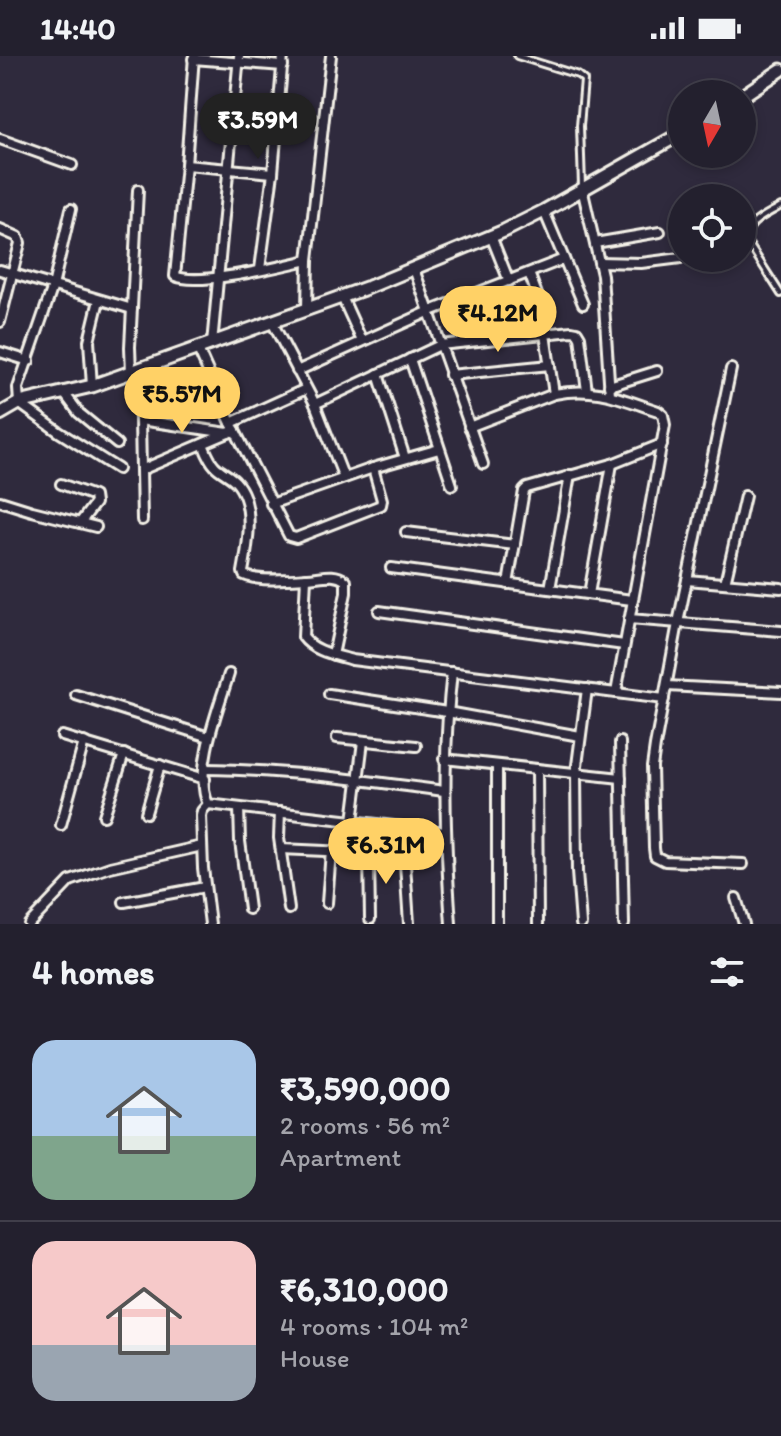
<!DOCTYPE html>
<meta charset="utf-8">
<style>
:root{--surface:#23202e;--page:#2b2836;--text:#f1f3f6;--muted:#a3a3aa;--line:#403e4a;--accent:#ffd166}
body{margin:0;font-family:Itim,sans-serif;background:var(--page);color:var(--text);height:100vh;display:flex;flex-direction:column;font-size:30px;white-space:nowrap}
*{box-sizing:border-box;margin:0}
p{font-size:26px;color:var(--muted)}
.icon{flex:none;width:44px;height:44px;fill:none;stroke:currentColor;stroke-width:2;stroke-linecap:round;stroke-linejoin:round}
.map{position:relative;height:868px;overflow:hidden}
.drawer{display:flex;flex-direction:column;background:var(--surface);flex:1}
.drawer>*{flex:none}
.needle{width:52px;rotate:189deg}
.tools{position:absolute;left:668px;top:24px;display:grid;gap:16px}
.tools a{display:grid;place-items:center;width:88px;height:88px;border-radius:50%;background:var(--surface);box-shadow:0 4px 12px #0003,0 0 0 2px var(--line);font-size:40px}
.price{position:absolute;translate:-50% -68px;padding:0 18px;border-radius:28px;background:var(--accent);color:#111;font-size:26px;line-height:52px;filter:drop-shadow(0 2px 4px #0008)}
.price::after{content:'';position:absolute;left:50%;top:48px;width:24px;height:18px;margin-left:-12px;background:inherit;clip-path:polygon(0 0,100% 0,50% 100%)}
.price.active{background:#222;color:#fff}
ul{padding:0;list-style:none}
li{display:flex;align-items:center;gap:24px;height:200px;padding:0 32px}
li+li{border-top:2px solid var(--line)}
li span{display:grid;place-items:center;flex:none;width:224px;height:160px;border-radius:24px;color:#555}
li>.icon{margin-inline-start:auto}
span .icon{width:96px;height:96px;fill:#fffc;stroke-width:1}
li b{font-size:34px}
h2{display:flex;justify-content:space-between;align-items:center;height:96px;padding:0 32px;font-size:34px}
.status{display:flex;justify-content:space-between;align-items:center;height:56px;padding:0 40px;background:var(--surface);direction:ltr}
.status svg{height:22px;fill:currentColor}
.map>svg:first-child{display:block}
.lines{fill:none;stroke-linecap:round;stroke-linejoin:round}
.lane-casing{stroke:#f4f1e8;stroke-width:10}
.street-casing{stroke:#f4f1e8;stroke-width:14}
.secondary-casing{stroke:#f4f1e8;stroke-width:17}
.lane{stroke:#2f2a3d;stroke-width:4}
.street{stroke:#2f2a3d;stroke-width:8}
.secondary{stroke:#2f2a3d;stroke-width:11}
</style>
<div class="status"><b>14:40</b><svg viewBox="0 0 49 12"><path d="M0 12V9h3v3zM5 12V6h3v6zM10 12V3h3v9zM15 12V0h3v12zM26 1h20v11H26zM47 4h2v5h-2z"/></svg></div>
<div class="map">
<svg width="781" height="868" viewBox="0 0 781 868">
<rect width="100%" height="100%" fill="#2f2a3d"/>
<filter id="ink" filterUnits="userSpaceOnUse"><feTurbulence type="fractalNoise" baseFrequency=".0125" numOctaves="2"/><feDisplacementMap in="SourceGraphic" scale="16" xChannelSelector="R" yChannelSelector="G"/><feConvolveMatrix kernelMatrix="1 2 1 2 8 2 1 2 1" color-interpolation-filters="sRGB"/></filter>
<g filter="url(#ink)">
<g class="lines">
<g class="lane-casing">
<g id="lane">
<polyline points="517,0 578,19 584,24 580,70 582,130"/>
<path d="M781,150C767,159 745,166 747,185L781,238"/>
</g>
</g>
<g class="street-casing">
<g id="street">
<path d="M194,0L186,109L175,220C198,231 281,210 308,204"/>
<polyline points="193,3 283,10"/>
<polyline points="0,83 72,109"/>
<polyline points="186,109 273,117"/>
<polyline points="582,132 602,219 610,339"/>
<polyline points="71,153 53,230 18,332 19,347 59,376 118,413"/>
<polyline points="544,155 583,248"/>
<polyline points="0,173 18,181 20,187 0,266"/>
<polyline points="491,180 509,225"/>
<polyline points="595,187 660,176"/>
<polyline points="599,206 641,207 681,202"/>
<polyline points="260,213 273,117 283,0"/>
<polyline points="414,213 483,408"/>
<polyline points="0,214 132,253"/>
<polyline points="529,217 545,260"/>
<polyline points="342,241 362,285"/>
<polyline points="307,253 308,204 331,0"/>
<polyline points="272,266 315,348 344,422"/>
<polyline points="545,278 554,338"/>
<polyline points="212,288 239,0"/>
<polyline points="198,293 231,367 289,480 296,482 381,449 382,444 373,412"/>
<polyline points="0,296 29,305"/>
<polyline points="410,303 452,429"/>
<polyline points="731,313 678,567 655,690 652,711 654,792 655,800 665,805 743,808"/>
<polyline points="138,315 140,364 142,464"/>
<polyline points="297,315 428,256 564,203"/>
<polyline points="131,317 130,291 138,134"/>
<polyline points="378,318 405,402"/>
<polyline points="450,319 550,309"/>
<polyline points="92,330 89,285 99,244"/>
<polyline points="609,330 657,315"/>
<polyline points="64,337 79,357 117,388"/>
<polyline points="315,348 440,289 572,275 577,276 580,281 587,335"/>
<polyline points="140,364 228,377"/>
<polyline points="231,367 306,333"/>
<path d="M469,371L554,338C596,330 619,342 658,355L663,359L665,369L616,637"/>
<path d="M203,388C206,395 209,404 215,410C221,416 229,419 235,425C256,447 248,489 243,516L244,519C259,526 291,523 308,522C322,521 334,516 346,525V537L333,599"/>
<polyline points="141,414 235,374"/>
<polyline points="61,428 94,440 95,447 80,467"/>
<polyline points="0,445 32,455 96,471"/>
<polyline points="271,448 373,412 439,393"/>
<polyline points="406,476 515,489"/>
<polyline points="391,512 632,544"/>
<path d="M306,522L303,581C314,596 336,599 352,604L664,643"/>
<polyline points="687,524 781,532"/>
<polyline points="725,527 745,440"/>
<polyline points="508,528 524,435 527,432 612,408 662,388"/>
<polyline points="550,533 570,419"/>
<polyline points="589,538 612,408"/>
<polyline points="379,555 624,589"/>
<polyline points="629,563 781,575"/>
<path d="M229,618C219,650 193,716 208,748L445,776"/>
<polyline points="667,630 781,636"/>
<polyline points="329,638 447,656 580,680"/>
<polyline points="76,639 209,681"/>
<polyline points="62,680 205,723"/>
<polyline points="337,682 416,690"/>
<polyline points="620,686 624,868"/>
<polyline points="444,703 621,722"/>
<path d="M205,713C285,714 364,724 444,735"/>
<polyline points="537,713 538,868"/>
<polyline points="208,748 202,755 201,760 203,812 210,868"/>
<polyline points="239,752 240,785 249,853"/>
<polyline points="280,756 279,782 289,853"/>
<polyline points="146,757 160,709"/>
<polyline points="104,760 124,698"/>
<polyline points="353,765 363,685"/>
<polyline points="61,769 84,686"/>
<polyline points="281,793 369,797 400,801 405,808 409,868"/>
<polyline points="369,797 370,863"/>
<polyline points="736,842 744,868"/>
<polyline points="124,846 205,831"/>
<polyline points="327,847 331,795"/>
<polyline points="29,868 70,825 110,811 202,790"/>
<path d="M451,868C445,782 442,703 452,616"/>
<polyline points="497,868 497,709"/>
<polyline points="581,868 577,816 576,717 587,633"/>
</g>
</g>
<g class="secondary-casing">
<g id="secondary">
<polyline points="742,40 781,14"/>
<polyline points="0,358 19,347 92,330 369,231 504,175 544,155 682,77"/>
</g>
</g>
<use href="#lane" class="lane"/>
<use href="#street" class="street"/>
<use href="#secondary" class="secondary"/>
</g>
</g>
</svg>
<div class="tools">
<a><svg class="needle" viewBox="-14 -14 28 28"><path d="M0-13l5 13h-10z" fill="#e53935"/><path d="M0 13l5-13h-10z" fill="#a3a3aa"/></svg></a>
<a><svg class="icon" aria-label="locate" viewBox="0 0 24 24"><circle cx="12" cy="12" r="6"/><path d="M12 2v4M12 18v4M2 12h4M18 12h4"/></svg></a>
</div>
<b class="price active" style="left:258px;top:105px">₹3.59M</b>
<b class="price" style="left:498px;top:298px">₹4.12M</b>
<b class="price" style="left:182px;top:379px">₹5.57M</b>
<b class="price" style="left:386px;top:830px">₹6.31M</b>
</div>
<section class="drawer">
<h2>4 homes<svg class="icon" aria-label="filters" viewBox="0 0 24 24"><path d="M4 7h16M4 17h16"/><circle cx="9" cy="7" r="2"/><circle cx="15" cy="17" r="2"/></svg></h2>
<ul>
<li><span style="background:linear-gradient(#a9c7e8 60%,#7fa58c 0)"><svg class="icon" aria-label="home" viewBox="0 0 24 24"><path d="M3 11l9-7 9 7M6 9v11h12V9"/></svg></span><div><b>₹3,590,000</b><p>2 rooms · 56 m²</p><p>Apartment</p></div></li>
<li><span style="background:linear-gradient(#f6c9c9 65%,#9aa5b1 0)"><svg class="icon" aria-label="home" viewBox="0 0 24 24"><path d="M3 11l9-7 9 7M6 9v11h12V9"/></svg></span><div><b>₹6,310,000</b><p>4 rooms · 104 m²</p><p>House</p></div></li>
</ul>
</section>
